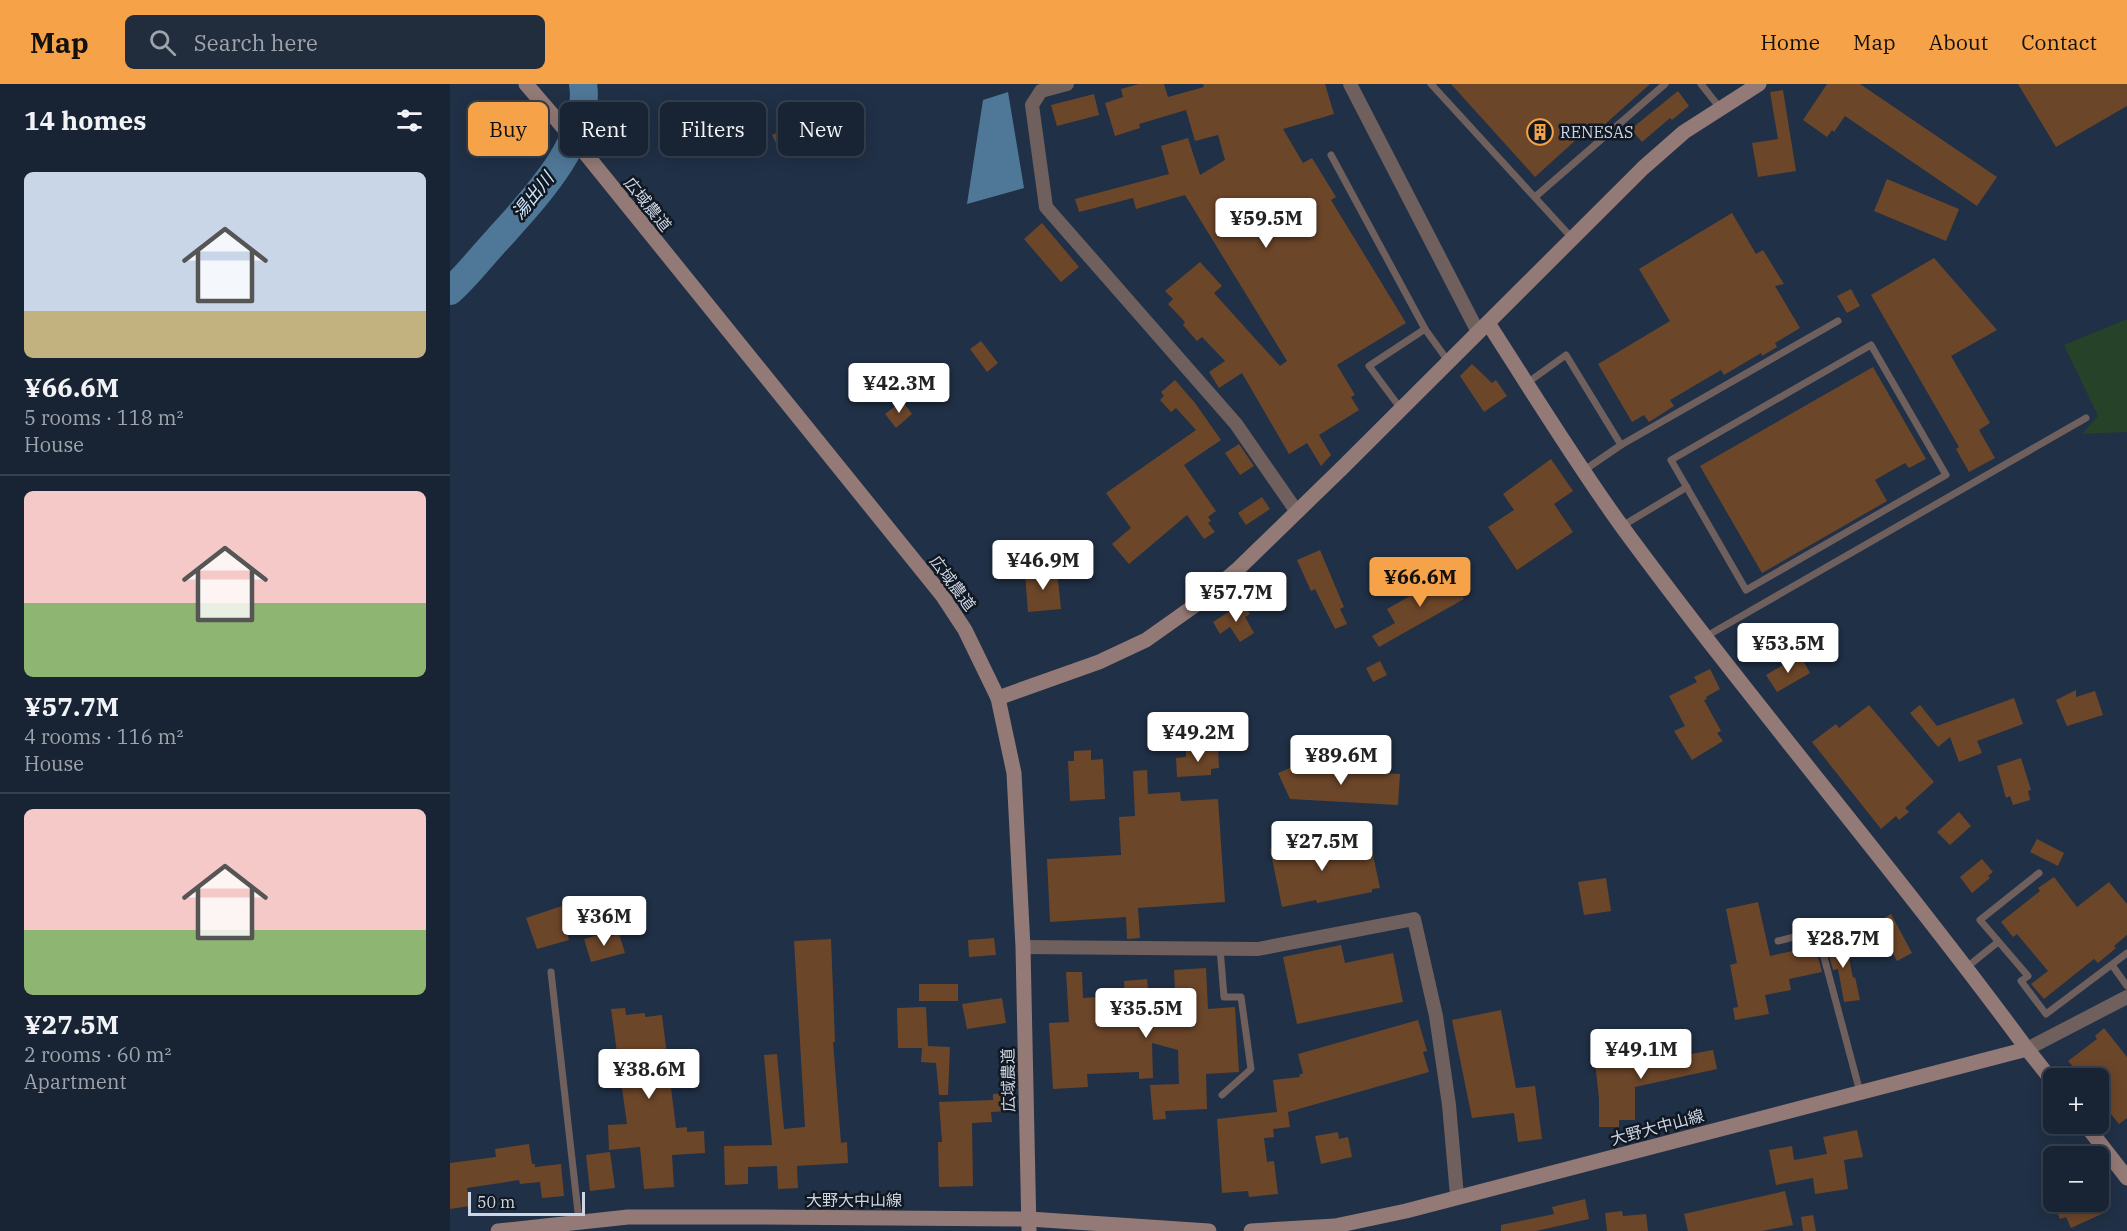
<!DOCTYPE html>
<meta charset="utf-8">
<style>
:root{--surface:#182434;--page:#212c3c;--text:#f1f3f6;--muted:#9fa4ac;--line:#36414f;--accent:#f6a248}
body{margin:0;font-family:"IBM Plex Serif","Noto Sans JP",serif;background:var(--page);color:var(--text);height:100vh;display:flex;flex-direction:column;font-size:22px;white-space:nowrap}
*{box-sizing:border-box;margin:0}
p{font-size:20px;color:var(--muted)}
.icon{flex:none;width:33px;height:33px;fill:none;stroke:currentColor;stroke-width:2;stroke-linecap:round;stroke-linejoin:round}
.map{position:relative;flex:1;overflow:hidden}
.drawer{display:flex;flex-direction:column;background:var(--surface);width:450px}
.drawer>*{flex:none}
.top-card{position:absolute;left:18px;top:18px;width:570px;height:54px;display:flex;gap:12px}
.tools{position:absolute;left:1593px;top:984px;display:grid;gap:12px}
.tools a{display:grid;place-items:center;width:66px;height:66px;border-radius:9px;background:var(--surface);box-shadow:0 3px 15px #0003,0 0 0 2px var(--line);font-size:30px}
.scale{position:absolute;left:18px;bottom:15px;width:117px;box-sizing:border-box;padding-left:6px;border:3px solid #ccd6e5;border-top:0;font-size:16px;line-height:21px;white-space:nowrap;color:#ccd6e5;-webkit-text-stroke:4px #111822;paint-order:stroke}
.price{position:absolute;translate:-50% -51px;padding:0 14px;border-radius:6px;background:#fff;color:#222;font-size:20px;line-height:39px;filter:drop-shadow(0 2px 3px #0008)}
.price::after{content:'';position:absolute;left:50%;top:36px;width:18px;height:14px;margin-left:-9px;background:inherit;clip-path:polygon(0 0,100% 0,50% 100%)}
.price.current{background:var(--accent);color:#111}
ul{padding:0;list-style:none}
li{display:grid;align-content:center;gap:12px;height:318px;padding:0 24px}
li+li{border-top:2px solid var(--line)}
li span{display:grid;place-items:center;height:186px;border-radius:9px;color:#555}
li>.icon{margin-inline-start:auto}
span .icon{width:108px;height:108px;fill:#fffc;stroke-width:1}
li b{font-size:26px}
h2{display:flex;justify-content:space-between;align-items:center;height:72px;padding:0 24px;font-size:26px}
.pill{padding:0 21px;border-radius:9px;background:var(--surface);box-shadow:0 3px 15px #0003,0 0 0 2px var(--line);font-size:21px;line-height:54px}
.pill.current{background:var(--accent);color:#111}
header{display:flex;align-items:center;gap:36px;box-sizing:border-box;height:84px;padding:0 30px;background:var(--accent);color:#111}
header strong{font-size:28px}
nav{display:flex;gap:33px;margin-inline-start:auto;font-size:21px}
.search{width:420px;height:54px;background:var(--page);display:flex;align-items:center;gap:15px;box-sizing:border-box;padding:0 21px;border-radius:9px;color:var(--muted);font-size:22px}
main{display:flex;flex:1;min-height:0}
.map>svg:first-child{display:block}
.green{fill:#264229}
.water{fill:#4f7797}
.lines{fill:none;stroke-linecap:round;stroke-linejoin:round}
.river{stroke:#4f7797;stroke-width:28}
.building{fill:#6c4629}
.lane{stroke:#6f5f5d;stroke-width:7}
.street{stroke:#6f5f5d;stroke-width:14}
.secondary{stroke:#937a76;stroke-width:15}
.labels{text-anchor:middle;stroke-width:5;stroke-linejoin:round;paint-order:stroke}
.poi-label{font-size:16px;fill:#ccd6e5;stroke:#111822;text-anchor:start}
.street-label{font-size:16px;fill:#ccd6e5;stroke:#111822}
.water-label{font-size:18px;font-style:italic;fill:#cbe4f9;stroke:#111822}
</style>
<header>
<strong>Map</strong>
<div class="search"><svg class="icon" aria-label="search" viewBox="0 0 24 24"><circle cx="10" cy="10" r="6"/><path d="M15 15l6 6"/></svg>Search here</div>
<nav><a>Home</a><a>Map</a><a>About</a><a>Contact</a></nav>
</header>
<main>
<section class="drawer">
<h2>14 homes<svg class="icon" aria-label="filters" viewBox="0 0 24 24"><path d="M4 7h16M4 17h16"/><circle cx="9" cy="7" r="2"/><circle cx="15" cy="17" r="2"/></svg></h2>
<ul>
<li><span style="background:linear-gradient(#c9d6e8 75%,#c2b280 0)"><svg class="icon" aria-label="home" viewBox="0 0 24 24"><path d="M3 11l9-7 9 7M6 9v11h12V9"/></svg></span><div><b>¥66.6M</b><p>5 rooms · 118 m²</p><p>House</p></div></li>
<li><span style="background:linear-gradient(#f6c9c9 60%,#8fb573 0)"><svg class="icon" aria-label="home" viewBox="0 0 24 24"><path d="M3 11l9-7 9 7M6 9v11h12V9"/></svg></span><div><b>¥57.7M</b><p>4 rooms · 116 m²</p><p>House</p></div></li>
<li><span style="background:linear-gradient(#f6c9c9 65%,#8fb573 0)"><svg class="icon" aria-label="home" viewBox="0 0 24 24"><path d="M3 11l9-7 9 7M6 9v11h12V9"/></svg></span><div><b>¥27.5M</b><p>2 rooms · 60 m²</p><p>Apartment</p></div></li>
</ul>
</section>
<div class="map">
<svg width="1677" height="1147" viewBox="0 0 1677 1147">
<rect width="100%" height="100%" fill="#203046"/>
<polygon class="green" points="1677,235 1677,348 1632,350 1648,332 1614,261"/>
<polygon class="water" points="558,8 574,104 517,120 533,16"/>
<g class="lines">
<path class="river" d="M0,207C17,192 31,173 47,156C81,118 142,56 133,0"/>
</g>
<g class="building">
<polygon points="689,0 714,0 718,13 754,3 753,0 875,0 884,30 833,45 853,79 862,74 886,113 881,116 956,239 887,281 905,311 901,313 909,326 869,351 881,371 871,382 857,359 839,370 792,289 769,304 759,288 775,277 752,253 747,257 733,241 735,238 718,220 723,215 715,207 750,178 772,202 764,209 830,282 837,277 735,111 686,125 683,114 629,128 625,115 719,90 711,62 738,54 750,91 775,76 768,51 745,57 736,26 689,40 690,44 665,52 655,19 673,13 671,5"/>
<polygon points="1001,0 1200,0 1143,51 1138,45 1085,93"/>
<polygon points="1377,0 1410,0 1547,93 1527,122 1395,32 1384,48 1382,46 1377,53 1353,36"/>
<polygon points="1568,0 1677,0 1677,22 1606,63"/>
<polygon points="1333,6 1346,87 1308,93 1302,59 1328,55 1320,8"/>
<polygon points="1228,7 1239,22 1222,36 1220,34 1192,58 1181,45"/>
<polygon points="644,10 649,31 607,42 601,21"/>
<polygon points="364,31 374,52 351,63 348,58 330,67 322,51"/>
<polygon points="1437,95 1509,125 1496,157 1424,127"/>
<polygon points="1282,129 1306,170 1313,166 1334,200 1325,202 1350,244 1325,259 1327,263 1312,272 1311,269 1274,291 1271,286 1220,316 1224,322 1199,338 1194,331 1182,338 1148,280 1220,237 1189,185"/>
<polygon points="592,139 629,183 611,198 574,155"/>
<polygon points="1484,174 1547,246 1501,272 1540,339 1529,346 1545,374 1519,388 1506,365 1509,363 1421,211"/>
<polygon points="1401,205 1410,222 1397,229 1387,212"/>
<polygon points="531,257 548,279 537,288 520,265"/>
<polygon points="1022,280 1042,299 1046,296 1057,312 1034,328 1010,292"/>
<polygon points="1423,283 1476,375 1459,384 1455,379 1425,396 1437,417 1312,489 1250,382"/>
<polygon points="725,296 745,319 771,356 734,381 766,427 758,433 761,437 758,439 765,448 754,455 737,431 679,480 662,460 681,444 656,409 746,346 726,324 721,328 710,316 714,312 711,308"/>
<polygon points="452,317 462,330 446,344 435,330"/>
<polygon points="789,360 804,382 790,391 775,369"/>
<polygon points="1101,375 1123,407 1104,420 1123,448 1067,486 1038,443 1064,426 1053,410"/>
<polygon points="812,413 820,425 796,441 788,429"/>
<polygon points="870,466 894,523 890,525 897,540 885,545 865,505 861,507 847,476"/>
<polygon points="607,486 611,525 578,528 575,489"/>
<polygon points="999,490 1014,515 929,563 922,552 945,539 937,525"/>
<polygon points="792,519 800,530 795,533 804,549 790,558 780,543 770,550 763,538"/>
<polygon points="1350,571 1360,589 1327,608 1316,591"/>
<polygon points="930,577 937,591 923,598 916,584"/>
<polygon points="1260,585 1270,605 1256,613 1257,615 1254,616 1271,647 1267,649 1273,657 1242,676 1224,647 1235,642 1219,612 1247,598 1244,593"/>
<polygon points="1626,606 1626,613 1645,607 1653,631 1617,642 1606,616"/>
<polygon points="1564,614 1573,640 1527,657 1532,669 1509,678 1500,653 1488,663 1460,629 1470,621 1487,642"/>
<polygon points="1419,621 1484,698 1455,724 1459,728 1449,736 1446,732 1431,745 1362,658 1386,640 1389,644"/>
<polygon points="768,665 769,684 761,685 761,691 727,693 726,674 736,673 736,667"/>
<polygon points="641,666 641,676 653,675 655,715 620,717 618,677 624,677 624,667"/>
<polygon points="1571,674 1581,706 1578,707 1580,716 1563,721 1560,712 1556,714 1547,682"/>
<polygon points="840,684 950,690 948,721 840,715 828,689"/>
<polygon points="697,686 698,710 730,708 731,717 768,715 775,818 688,824 690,854 677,855 676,833 600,838 597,775 671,771 669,733 685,732 683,687"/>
<polygon points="1509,728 1521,742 1500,761 1487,748"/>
<polygon points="872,749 877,771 921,762 930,804 922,805 922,808 867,819 866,816 832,823 820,765 851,759 849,753"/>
<polygon points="1587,755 1614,769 1608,782 1580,768"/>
<polygon points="1532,775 1543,788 1538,792 1540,794 1522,809 1510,793"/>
<polygon points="1604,793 1627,823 1659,798 1677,820 1677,851 1664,862 1666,864 1648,879 1644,875 1594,915 1581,900 1598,887 1567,850 1563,853 1551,838 1590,807 1588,804"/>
<polygon points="1156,794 1161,827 1134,831 1128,798"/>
<polygon points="1308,818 1320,872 1365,862 1372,888 1339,895 1341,906 1315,911 1319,930 1285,936 1283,924 1288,923 1280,881 1287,879 1276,825"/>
<polygon points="118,820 122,832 114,834 119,856 87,865 76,834"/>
<polygon points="1441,830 1462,869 1447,877 1426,839"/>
<polygon points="151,850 152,855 169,850 175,869 141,878 134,855"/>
<polygon points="544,854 546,871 519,873 518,856"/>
<polygon points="1395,854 1403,894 1405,893 1410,916 1394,918 1388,885 1383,886 1376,860 1382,859 1381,857"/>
<polygon points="381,855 385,958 383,958 391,1059 397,1058 398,1079 347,1082 348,1104 328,1105 327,1082 298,1083 298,1100 275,1101 274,1062 322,1061 314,971 327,970 334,1045 355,1043 344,857"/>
<polygon points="891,861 895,879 943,869 953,918 847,940 833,873"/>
<polygon points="756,884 758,925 785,923 789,988 756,990 757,1025 715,1027 716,1035 703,1036 700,1001 729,1000 728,966 702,959 703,994 689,995 689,988 637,990 638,1003 603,1005 599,939 619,938 616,888 632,888 633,914 675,911 674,897 697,895 700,925 726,924 724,886"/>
<rect x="469" y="900" width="39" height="17"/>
<polygon points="552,914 556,939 517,945 512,920"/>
<polygon points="476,923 478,962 500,963 498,1011 489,1011 486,979 471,978 472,964 448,964 447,924"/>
<polygon points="175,924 176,931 195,929 195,933 212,931 226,1044 237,1043 237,1048 254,1047 255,1069 222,1071 224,1103 194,1105 190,1063 159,1066 158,1041 177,1040 161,925"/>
<polygon points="1051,926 1066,1004 1085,1002 1092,1055 1068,1058 1064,1029 1022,1034 1002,936"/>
<polygon points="968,936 977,967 973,968 979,988 838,1028 840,1043 823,1045 824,1053 814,1054 817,1078 824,1077 828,1110 799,1113 798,1107 772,1109 767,1035 827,1028 823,996 850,993 849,991 853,989 848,970"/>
<polygon points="1654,944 1677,973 1677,1034 1669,1040 1648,1014 1648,994 1633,994 1618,977 1647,955 1645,952"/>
<polygon points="1263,966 1267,985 1185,1003 1185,1036 1169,1036 1169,1043 1149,1043 1149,1015 1145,978 1184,973 1183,971 1198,968 1199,971 1209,968 1210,973 1213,972 1214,975"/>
<polygon points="556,1009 558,1027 541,1028 542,1038 522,1039 523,1102 489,1103 488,1058 492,1058 489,1018 543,1016 543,1010"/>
<polygon points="1407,1046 1413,1073 1394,1076 1398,1105 1365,1110 1363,1094 1326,1101 1319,1066 1342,1062 1344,1076 1377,1070 1373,1053"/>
<polygon points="888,1048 889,1055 898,1053 902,1073 871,1080 865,1052"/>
<polygon points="79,1060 82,1080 85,1080 85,1083 111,1080 114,1112 92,1114 90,1098 70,1100 69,1096 17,1104 20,1122 0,1125 0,1079 46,1073 45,1065"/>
<polygon points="160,1068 165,1104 140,1107 136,1071"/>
<polygon points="1335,1107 1343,1141 1312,1147 1238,1147 1234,1130"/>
<polygon points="1135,1115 1139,1135 1086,1147 1051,1147 1051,1141 1104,1130 1102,1123"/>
<polygon points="1603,1118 1651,1118 1656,1128 1621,1144 1616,1133 1610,1135"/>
<polygon points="1172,1127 1173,1132 1196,1130 1198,1147 1157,1147 1155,1129"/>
<polygon points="1363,1131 1366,1147 1353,1147 1351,1133"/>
</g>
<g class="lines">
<g class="lane">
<polyline points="981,0 1122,154"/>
<polyline points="1251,0 1270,24"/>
<polyline points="881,71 975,245 919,282 951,325"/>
<polyline points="1085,113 1215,0"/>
<polyline points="975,245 998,277"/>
<polygon points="1421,261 1496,391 1296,506 1221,376"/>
<polyline points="1077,299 1116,271 1171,361 1133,387"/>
<polyline points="1171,361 1388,237"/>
<polyline points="1172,442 1237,403"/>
<polyline points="1255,553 1636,334"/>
<polyline points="1589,789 1530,836 1578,892 1571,897 1596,930 1677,869"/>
<polyline points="1328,857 1367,847 1410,1008"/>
<polyline points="770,864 774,913 791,913 801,985 772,1011"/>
<polyline points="1662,881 1677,902"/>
<polyline points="1517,883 1548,858"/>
<polyline points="101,888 129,1137"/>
</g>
<g class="street">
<polyline points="617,0 591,7 582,21 596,123 786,340 847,428"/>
<polyline points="900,0 1028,248"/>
<polyline points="573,863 808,865 964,835 986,932 999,1021 1007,1112"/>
<polyline points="1577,965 1677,913"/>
</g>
<g class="secondary">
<polyline points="76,0 131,64 492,511 515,546 548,614 564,689 573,863 579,1147"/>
<path d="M1038,239C1082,307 1125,378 1173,444C1303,621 1447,788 1577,965"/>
<polyline points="548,614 649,578 696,556 744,522 788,485 891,385 1193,84 1234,48 1309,0"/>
<polyline points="1635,1040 1677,1094"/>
<polyline points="48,1147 178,1133 312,1133 579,1135 759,1147"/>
<polyline points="801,1147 885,1142 956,1127 1577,965 1604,999"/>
</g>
</g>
<defs>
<g id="building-ring" transform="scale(1.35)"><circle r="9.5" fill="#111822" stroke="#f6a248" stroke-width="1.5"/><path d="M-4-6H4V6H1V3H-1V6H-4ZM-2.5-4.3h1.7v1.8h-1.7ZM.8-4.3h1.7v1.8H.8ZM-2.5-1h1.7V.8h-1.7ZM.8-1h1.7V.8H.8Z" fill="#f6a248"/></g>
</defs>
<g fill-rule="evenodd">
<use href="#building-ring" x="1090" y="48"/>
</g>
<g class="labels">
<g class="poi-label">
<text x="1110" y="54">RENESAS</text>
</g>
<g class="street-label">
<text transform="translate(198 120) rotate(51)" y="6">広域農道</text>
<text transform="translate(503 499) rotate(53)" y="6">広域農道</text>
<text transform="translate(558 996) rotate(-91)" y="6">広域農道</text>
<text transform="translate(1207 1043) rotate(-15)" y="6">大野大中山線</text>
<text x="404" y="1122">大野大中山線</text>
</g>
<g class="water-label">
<text transform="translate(83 112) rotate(-51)" y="6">湯出川</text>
</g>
</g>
</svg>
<div class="tools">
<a>+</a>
<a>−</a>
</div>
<div class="scale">50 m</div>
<b class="price" style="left:816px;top:165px">¥59.5M</b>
<b class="price" style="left:449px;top:330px">¥42.3M</b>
<b class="price" style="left:593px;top:507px">¥46.9M</b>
<b class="price current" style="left:970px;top:524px">¥66.6M</b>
<b class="price" style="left:786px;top:539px">¥57.7M</b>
<b class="price" style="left:1338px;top:590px">¥53.5M</b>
<b class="price" style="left:748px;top:679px">¥49.2M</b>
<b class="price" style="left:891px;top:702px">¥89.6M</b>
<b class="price" style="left:872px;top:788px">¥27.5M</b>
<b class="price" style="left:154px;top:863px">¥36M</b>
<b class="price" style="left:1393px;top:885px">¥28.7M</b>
<b class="price" style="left:696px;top:955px">¥35.5M</b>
<b class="price" style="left:1191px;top:996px">¥49.1M</b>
<b class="price" style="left:199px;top:1016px">¥38.6M</b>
<div class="top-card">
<a class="pill current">Buy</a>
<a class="pill">Rent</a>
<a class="pill">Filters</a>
<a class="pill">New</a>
</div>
</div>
</main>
